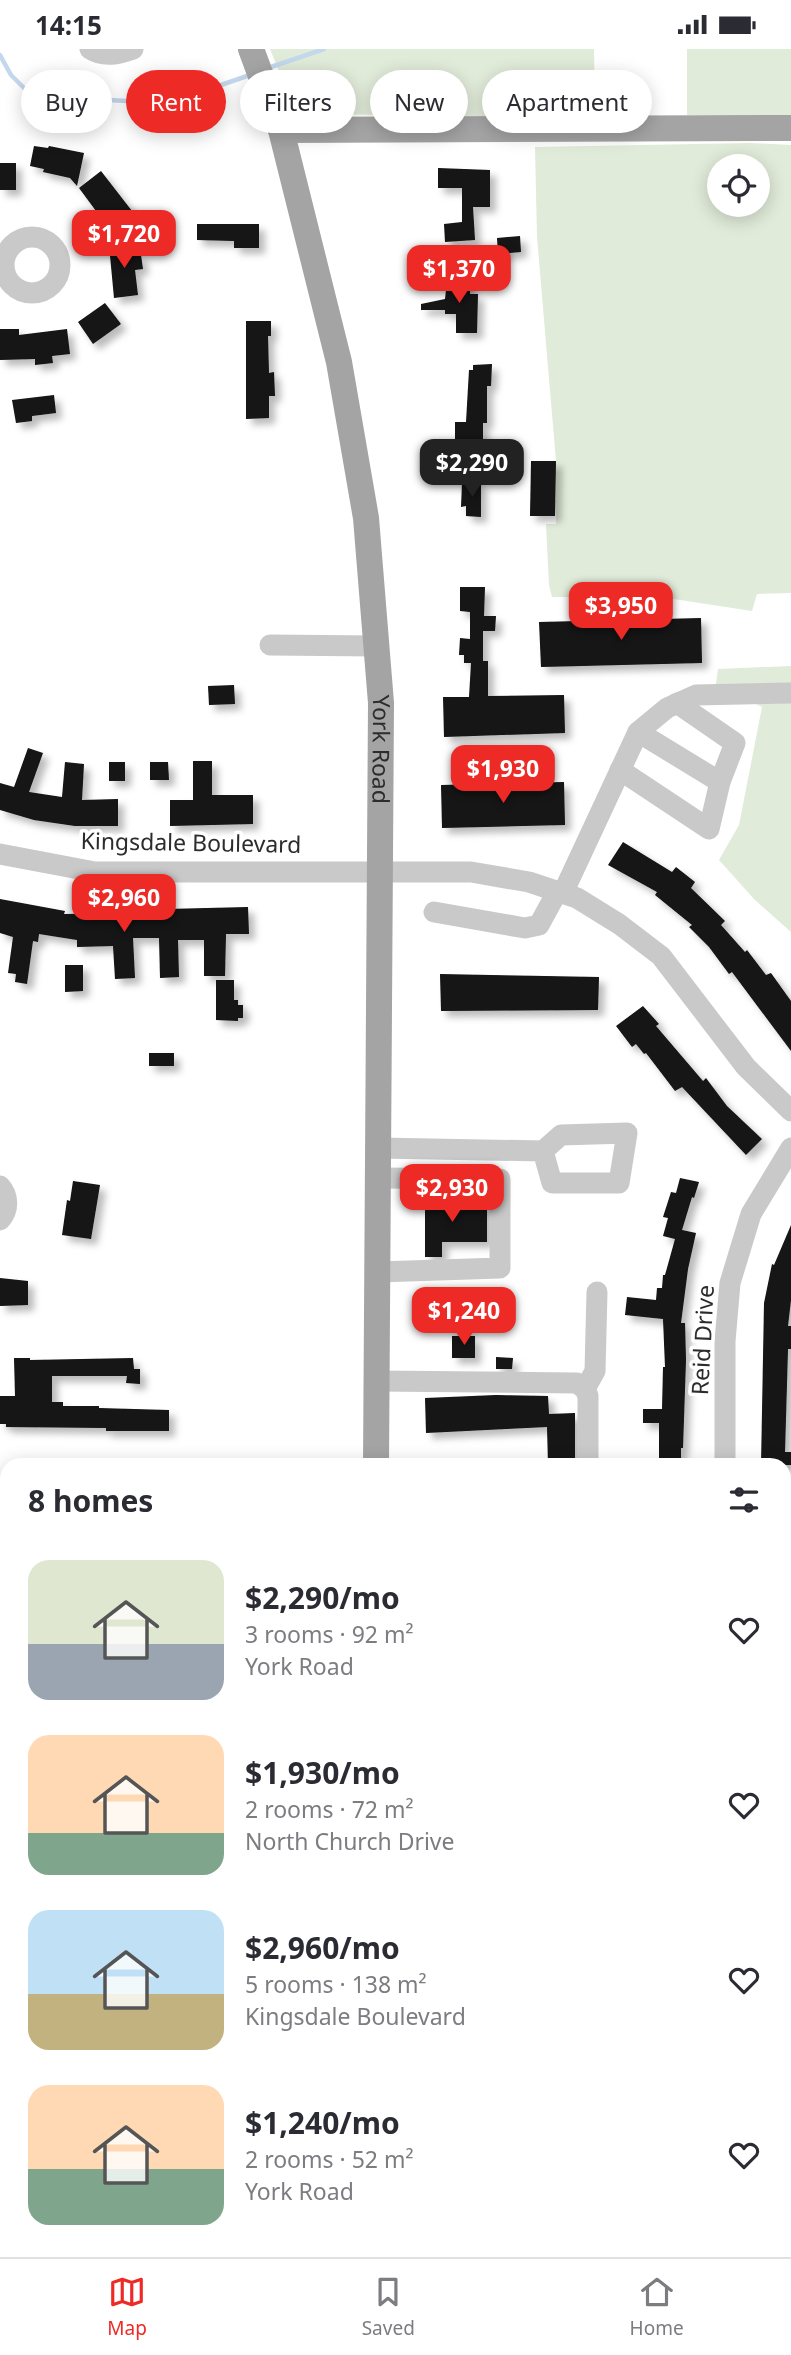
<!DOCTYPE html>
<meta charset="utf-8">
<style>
:root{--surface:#fff;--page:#f7f7f7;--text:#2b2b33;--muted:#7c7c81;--line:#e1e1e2;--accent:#ed2a25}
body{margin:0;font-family:"Noto Sans",sans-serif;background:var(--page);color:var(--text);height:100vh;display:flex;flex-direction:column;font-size:26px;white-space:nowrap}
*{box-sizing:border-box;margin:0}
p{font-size:23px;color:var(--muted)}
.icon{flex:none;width:38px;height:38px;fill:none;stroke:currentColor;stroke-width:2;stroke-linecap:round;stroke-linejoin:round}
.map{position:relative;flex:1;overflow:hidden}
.details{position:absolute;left:0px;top:1409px;width:791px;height:800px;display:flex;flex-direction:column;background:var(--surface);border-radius:21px 21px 0 0;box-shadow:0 4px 18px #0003}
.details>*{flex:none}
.banner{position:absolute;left:21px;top:21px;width:749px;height:63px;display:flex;gap:14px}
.fabs{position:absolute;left:707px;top:105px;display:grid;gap:14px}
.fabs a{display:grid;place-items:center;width:63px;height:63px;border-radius:50%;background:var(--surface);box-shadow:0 4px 18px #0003;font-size:35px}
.price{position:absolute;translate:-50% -60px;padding:0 16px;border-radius:14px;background:var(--accent);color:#fff;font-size:23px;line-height:46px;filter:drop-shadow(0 2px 4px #0008)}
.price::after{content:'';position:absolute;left:50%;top:42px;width:21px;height:16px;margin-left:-10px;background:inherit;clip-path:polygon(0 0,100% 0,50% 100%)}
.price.current{background:#222;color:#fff}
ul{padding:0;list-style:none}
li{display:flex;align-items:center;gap:21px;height:175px;padding:0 28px}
li span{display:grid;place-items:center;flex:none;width:196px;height:140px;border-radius:21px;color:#555}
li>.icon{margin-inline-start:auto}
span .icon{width:84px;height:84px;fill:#fffc;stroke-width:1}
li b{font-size:30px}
h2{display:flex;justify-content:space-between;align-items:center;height:84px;padding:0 28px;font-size:30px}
.tag{padding:0 24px;border-radius:32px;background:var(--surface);box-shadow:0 4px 18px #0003;font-size:24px;line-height:63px}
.tag.current{background:var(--accent);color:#fff}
.status{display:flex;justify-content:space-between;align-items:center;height:49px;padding:0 35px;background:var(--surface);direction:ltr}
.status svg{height:19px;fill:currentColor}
.tab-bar{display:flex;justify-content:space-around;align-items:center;height:98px;border-top:2px solid var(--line);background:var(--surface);font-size:19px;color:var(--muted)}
.tab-bar a{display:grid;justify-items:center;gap:4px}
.tab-bar .current{color:var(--accent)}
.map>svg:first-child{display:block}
.green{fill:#e1ebd9;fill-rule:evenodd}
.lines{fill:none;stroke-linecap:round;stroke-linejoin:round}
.stream{stroke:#c3d8ec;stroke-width:4.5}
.building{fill:#131313;filter:url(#shadow)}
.minor{stroke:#c9c9c9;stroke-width:21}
.major{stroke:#a4a4a4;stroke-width:26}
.labels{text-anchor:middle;stroke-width:7;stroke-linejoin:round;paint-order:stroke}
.street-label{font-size:23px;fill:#2c2c2c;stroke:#fff}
</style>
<div class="status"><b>14:15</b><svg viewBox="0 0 49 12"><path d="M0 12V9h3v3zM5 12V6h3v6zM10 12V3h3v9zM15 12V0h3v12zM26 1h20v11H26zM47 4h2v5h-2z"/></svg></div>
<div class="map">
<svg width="791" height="2208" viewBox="0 0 791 2208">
<defs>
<filter id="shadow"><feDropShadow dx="6" dy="6" stdDeviation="3.5" flood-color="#0004"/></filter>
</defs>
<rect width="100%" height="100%" fill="#fff"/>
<g class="green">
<polygon points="270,0 594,0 595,68 296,65"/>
<polygon points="687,0 791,0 791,68 687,66"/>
<path d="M750,94L791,96V544L757,545L752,562L667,549L552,548L549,536L546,475H556V412L537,188L535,98ZM719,117H758V156H719Z"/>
<polygon points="791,617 791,883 754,850 719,811 739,776 762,658 716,635 718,620"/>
</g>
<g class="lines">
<g class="stream">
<polyline points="0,6 11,26 32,47 146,53 195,45 250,26"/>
<polyline points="268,19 324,0"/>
</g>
</g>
<g class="building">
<polygon points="34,97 48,99 49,97 84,104 77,137 70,129 43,123 44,120 30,117"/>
<rect x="0" y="114" width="16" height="27"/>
<polygon points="438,119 490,121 490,158 473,158 475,191 445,193 444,175 462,173 462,139 438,139"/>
<polygon points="101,122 132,162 106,182 92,165 96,162 79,139"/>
<polygon points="197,175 259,175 259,199 234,199 234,192 197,191"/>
<polygon points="520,187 521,203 498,205 497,189"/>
<polygon points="130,193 132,207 141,206 143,220 135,221 138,246 114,249 109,196"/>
<polygon points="450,229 470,229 470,245 478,245 477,284 456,284 456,265 445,265 445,261 421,261 421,255 445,250 446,241 449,241"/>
<polygon points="105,254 121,275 93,295 78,273"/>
<polygon points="246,272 271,272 271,287 268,287 269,324 274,323 275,347 269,347 269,369 246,370"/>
<polygon points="0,280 19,280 19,286 67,280 70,305 52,307 53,314 35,316 35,310 0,311"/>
<polygon points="492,315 491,337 487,337 487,374 483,374 483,397 455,396 455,373 466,373 469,321 473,321 473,316"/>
<polygon points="54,346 56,364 32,367 32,372 16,374 12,351"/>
<polygon points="531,412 556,412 555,467 530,467"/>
<polygon points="462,434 481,434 481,468 466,467 466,457 461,458"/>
<polygon points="460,538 485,538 484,567 496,567 495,582 483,582 483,612 488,612 488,647 564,646 565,684 444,688 443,648 469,648 471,614 464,614 464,606 459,606 460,589 470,590 470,563 460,562"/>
<polygon points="701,569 702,614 541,618 539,573"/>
<polygon points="234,636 235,655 209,656 208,637"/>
<polygon points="28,699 43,704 29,743 62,748 65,713 84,715 82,751 118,750 118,777 75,777 34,771 0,761 0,734 14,738"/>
<polygon points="193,712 212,712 212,746 253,746 253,775 170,777 170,751 193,751"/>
<rect x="109" y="713" width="16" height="19"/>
<polygon points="150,713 168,713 169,731 150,731"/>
<polygon points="564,733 565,776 442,779 441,736"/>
<polygon points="623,793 672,823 676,818 695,833 691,839 725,872 721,876 745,903 747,901 766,926 771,924 791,952 791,1002 732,923 729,925 709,898 689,878 692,876 655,846 657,843 608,816"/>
<polygon points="0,850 65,862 64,865 166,864 166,860 248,858 249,885 226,885 225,927 204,927 204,891 178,891 179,928 160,929 159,889 133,889 135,929 115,930 113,897 77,898 77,891 39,885 38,893 33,892 27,935 15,933 16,925 8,924 13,888 0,884"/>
<polygon points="65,916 83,916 83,942 65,943"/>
<polygon points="440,925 599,928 598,961 441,962"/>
<polygon points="216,931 234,931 234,951 238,951 238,956 243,956 243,969 238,969 238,972 216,971"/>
<polygon points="643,957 659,975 656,977 703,1032 706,1029 727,1057 762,1090 746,1106 682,1038 675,1042 646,1004 644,1005 636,995 632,998 616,977"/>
<rect x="149" y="1004" width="25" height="13"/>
<polygon points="680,1129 699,1133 694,1149 692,1148 682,1181 696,1184 688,1220 681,1274 685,1274 686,1311 683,1399 681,1399 681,1416 659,1416 659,1374 643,1374 643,1360 662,1360 663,1318 665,1318 663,1270 625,1266 627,1248 656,1251 657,1239 662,1239 663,1226 665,1226 675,1190 663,1187 668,1169 663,1168 671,1143 676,1144"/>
<polygon points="73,1132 100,1136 91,1190 62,1186 67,1151 70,1152"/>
<polygon points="425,1143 442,1143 442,1155 487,1155 487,1193 442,1193 442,1208 425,1208"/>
<polygon points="791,1176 791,1251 788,1277 791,1277 791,1300 788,1300 785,1403 791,1403 791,1416 761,1416 764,1254 772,1215 774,1216"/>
<polygon points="0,1229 28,1232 28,1256 0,1257"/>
<rect x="452" y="1287" width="23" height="22"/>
<polygon points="496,1308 513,1309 512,1320 496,1320"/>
<polygon points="14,1309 30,1309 30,1311 133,1309 134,1320 140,1320 140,1335 126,1334 127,1327 52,1327 52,1353 63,1353 63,1357 99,1357 99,1359 169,1361 169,1382 106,1382 106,1379 6,1378 6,1375 0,1375 0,1347 15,1347"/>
<polygon points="496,1346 548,1347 549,1365 575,1364 575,1416 548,1416 547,1378 426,1384 425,1349"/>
</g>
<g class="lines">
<g class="minor">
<path d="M90,0C104,9 119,5 133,0"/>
<circle cx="32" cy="216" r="28"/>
<polyline points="270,596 376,597"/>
<polyline points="638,683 720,733"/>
<polyline points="620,721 709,780 720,733 735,694 677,654"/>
<polyline points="0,805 95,823 471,823 529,833 577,849 619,875 661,907 746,1018 791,1062"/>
<polyline points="563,844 638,683 667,659 696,646 791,644"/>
<polyline points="434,863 525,879 539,876 557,843"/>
<polyline points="379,1099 543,1102 561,1086 627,1084 619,1134 552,1134 543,1102"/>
<path d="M0,1137C9,1147 9,1161 0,1171"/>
<polyline points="378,1223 500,1219 500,1130 378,1129"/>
<polyline points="377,1332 577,1334 585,1340 588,1347 588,1416"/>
<polyline points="585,1340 595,1322 597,1243"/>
<polyline points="725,1416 725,1292 730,1234 751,1165 791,1099"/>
<polyline points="0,1440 7,1440"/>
<polyline points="784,1767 791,1785"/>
<polyline points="0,1777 7,1777"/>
<polyline points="784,2150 791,2147"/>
<polyline points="784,2177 791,2183"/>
<polyline points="0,2199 7,2199"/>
<polyline points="328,2202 411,2202"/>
<polyline points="599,2202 599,2208"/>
</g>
<g class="major">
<path id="s1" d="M251,0L281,81L339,313L366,469L381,654L376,1416"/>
<polyline points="281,81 791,79"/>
<polyline points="376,2202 376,2208"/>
</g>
</g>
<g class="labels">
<g class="street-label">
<text dy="8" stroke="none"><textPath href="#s1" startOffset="716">York Road</textPath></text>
<text transform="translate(191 794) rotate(1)" y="8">Kingsdale Boulevard</text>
<text transform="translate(703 1291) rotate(-87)" y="8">Reid Drive</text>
</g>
</g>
</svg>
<div class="fabs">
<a><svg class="icon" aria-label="locate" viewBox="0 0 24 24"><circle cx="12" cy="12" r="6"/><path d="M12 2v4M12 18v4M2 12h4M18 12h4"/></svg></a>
</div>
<b class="price" style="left:124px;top:221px">$1,720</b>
<b class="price" style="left:459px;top:256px">$1,370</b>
<b class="price current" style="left:472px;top:450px">$2,290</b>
<b class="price" style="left:621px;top:593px">$3,950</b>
<b class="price" style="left:503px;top:756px">$1,930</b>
<b class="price" style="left:124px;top:885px">$2,960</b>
<b class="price" style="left:452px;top:1175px">$2,930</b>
<b class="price" style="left:464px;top:1298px">$1,240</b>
<div class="banner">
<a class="tag">Buy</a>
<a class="tag current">Rent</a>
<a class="tag">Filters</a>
<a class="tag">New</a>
<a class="tag">Apartment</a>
</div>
<section class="details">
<h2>8 homes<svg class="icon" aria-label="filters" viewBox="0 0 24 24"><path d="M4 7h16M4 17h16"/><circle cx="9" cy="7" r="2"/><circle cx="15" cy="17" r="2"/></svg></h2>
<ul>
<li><span style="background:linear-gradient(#dfe7d0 60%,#9aa5b1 0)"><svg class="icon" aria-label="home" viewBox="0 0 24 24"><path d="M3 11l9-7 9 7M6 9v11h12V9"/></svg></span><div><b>$2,290/mo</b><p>3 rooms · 92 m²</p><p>York Road</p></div><svg class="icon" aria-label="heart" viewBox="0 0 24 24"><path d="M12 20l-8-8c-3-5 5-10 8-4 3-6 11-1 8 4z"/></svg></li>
<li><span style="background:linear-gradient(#ffd9b3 70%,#7fa58c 0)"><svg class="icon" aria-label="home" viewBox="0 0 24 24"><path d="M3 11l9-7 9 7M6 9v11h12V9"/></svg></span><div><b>$1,930/mo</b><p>2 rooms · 72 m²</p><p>North Church Drive</p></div><svg class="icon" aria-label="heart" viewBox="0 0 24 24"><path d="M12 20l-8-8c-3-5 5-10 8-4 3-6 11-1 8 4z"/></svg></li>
<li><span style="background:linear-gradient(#bfe0f5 60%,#c2b280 0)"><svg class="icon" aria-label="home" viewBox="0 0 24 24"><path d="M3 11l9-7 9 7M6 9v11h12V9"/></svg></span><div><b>$2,960/mo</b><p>5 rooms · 138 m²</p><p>Kingsdale Boulevard</p></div><svg class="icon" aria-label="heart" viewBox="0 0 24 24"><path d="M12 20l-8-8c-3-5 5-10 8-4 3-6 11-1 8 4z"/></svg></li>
<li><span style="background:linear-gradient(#ffd9b3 60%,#7fa58c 0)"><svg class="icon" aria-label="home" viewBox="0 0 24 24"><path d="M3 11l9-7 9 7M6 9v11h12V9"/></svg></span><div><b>$1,240/mo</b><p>2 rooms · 52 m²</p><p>York Road</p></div><svg class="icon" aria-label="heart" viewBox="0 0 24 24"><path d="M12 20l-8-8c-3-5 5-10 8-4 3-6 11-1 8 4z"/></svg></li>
</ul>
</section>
</div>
<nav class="tab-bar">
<a class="current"><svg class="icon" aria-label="map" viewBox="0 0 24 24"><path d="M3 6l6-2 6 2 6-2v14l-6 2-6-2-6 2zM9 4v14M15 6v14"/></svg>Map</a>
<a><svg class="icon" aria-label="saved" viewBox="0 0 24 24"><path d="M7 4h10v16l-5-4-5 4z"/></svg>Saved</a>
<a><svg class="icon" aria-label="home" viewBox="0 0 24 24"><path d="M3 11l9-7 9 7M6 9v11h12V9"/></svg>Home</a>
</nav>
